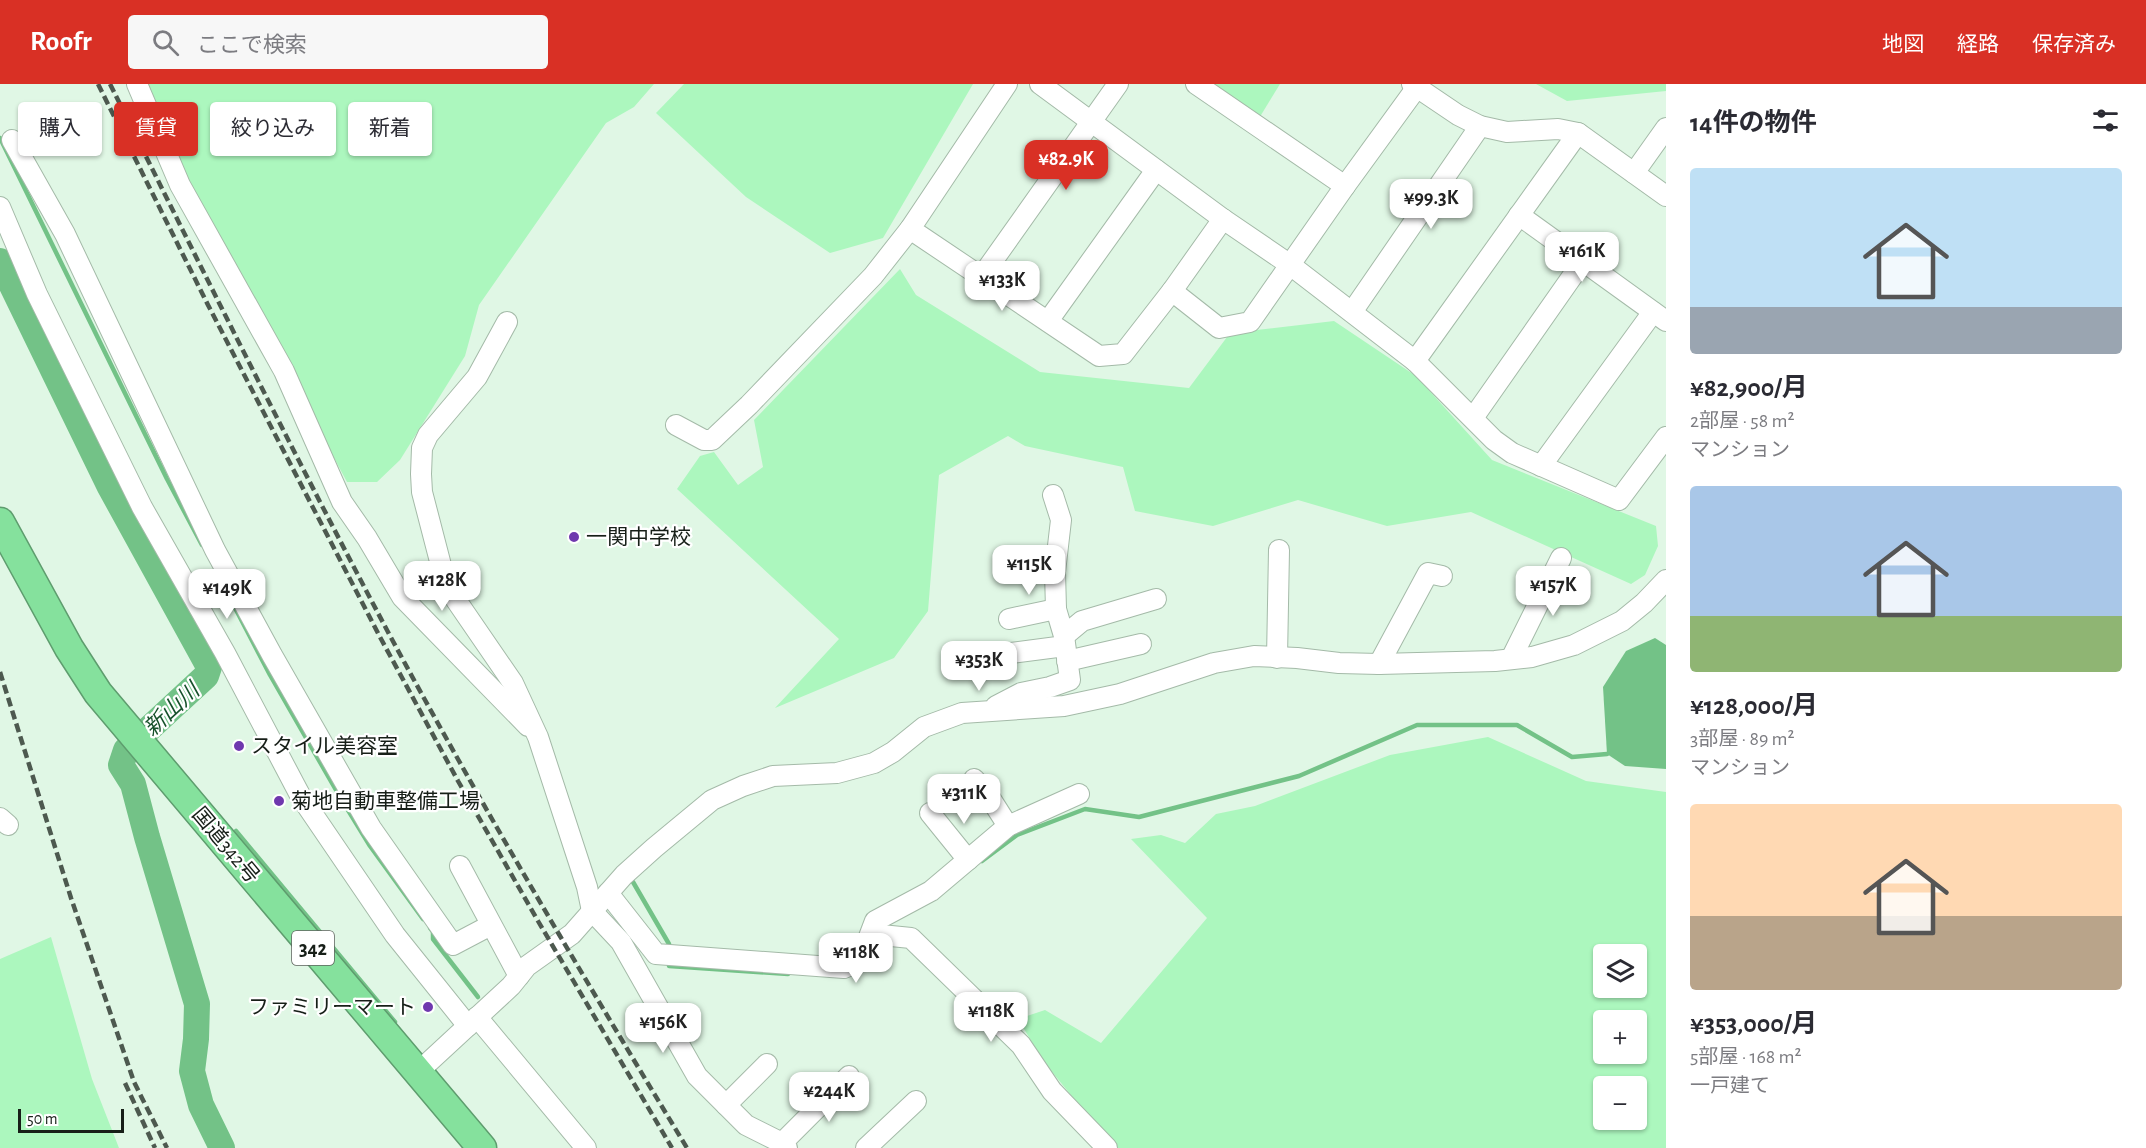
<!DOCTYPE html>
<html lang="ja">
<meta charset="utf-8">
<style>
:root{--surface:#fff;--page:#f7f7f7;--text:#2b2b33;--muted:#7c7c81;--accent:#d93025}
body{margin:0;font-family:"Alegreya Sans","Noto Sans JP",sans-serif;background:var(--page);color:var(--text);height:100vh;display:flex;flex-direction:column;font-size:22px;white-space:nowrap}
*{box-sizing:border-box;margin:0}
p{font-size:20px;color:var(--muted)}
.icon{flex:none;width:33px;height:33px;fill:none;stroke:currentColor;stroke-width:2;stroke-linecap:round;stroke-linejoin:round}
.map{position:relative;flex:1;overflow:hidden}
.side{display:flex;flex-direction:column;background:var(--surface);width:480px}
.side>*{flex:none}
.banner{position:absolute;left:18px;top:18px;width:570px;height:54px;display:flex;gap:12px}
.tools{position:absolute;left:1593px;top:860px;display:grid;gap:12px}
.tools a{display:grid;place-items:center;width:54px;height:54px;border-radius:6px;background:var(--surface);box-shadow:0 2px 4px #0004;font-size:30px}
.scale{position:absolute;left:18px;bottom:15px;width:106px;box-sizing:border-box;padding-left:6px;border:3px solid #171f18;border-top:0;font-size:16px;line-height:21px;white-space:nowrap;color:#171f18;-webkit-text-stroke:4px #fff;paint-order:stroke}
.price{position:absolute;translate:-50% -51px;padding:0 14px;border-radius:12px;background:#fff;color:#222;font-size:20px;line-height:39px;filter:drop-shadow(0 2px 3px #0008)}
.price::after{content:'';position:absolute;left:50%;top:36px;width:18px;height:14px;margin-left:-9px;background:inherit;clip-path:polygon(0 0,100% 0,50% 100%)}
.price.current{background:var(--accent);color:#fff}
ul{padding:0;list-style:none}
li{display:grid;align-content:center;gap:12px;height:318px;padding:0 24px}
li span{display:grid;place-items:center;height:186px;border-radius:6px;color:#555}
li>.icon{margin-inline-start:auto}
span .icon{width:108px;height:108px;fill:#fffc;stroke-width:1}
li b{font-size:26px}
h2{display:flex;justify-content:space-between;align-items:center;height:72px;padding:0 24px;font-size:26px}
.pill{padding:0 21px;border-radius:6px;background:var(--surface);box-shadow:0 2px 4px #0004;font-size:21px;line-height:54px}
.pill.current{background:var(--accent);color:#fff}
header{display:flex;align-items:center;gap:36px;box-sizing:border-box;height:84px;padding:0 30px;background:var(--accent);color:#fff}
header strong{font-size:28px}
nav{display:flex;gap:33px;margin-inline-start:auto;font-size:21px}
.search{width:420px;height:54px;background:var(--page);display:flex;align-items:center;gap:15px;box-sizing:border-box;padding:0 21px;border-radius:6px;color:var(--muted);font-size:22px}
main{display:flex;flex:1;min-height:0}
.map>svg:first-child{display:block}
.green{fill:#acf7be;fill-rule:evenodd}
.water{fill:#73c287}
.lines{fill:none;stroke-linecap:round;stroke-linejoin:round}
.stream{stroke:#73c287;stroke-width:4.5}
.river{stroke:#73c287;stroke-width:26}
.minor-casing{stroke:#a4baa8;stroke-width:22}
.highway-casing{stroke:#5e9d6e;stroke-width:31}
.minor{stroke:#fff;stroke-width:20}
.highway{stroke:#85e19d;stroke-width:28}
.rail{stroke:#4d594f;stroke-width:4.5;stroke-dasharray:9 4.5;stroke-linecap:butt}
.poi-dot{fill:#6f38ae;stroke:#fff;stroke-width:2}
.labels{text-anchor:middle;stroke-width:4.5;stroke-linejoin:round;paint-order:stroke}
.shield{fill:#fff;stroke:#5d625d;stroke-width:1.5}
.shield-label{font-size:20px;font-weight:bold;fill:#171f18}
.poi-label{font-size:21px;fill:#171f18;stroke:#fff;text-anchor:start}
.street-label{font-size:21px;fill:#171f18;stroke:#fff}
.water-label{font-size:22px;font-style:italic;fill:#17512b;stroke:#fff}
</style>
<header>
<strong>Roofr</strong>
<div class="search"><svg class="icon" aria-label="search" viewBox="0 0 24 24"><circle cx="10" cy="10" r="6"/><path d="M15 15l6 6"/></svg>ここで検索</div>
<nav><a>地図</a><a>経路</a><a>保存済み</a></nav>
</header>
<main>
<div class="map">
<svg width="1666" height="1064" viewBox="0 0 1666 1064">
<rect width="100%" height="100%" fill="#e0f7e5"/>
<g class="green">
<polygon points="145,0 654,0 634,23 606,39 479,221 465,272 400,376 377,398 347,398 185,96"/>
<polygon points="684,0 973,0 883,154 830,169 746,113 656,29"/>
<polygon points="1210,0 1280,0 1258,36"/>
<polygon points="1536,0 1666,0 1666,7 1567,17"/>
<polygon points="900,185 916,211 1040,288 1189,304 1230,249 1334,237 1416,292 1492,376 1656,442 1658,462 1645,491 1631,500 1471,428 1387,442 1298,416 1213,442 1135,427 1123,383 1025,362 1008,352 939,391 928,527 894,574 775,624 839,555 677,405 700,372 714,368 738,401 763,383 754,336"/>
<path d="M1488,653L1586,697L1666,708V1064H1114L1044,978L1018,935L1045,926L1101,959L1207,834L1131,755L1161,751L1185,759L1216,730L1255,722L1390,671ZM1604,870H1636V903H1604ZM1604,936H1636V969H1604ZM1604,1002H1636V1035H1604Z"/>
<polygon points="51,853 92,995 119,1064 0,1064 0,875"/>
</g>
<polygon class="water" points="1655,554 1666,561 1666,685 1625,682 1607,670 1603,603 1626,567"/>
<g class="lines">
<g class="stream">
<polyline points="0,54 167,395 202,461"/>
<polyline points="220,495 270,591 340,713 370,762 423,835"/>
<polyline points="236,747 395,938"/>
<polyline points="982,777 1017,751 1085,725 1139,733 1299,692 1417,641 1517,641 1572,673 1607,670"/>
<polyline points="633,798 669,860 669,866"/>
<polyline points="430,844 433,848 433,855 478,913"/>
<polyline points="669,875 669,882 788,890"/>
<polyline points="858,886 865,884 869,873"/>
</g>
<polyline class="river" points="0,177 110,403 209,583 206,592 126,666 121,681 133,700 147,753 197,920 196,955 192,987 201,1021 222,1064"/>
<g class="minor-casing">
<g id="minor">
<polyline points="137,0 180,101 284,287 342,418 367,454 402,513 528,642"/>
<polyline points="1007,0 910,145 1099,272 1123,270 1172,207 1223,135"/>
<polyline points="1040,0 1223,135 1289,180 1415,277 1494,356 1512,369 1619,416 1666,353"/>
<polyline points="1196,0 1345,102"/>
<polyline points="1412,0 1458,31 1480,42 1507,48 1558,45 1578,49 1666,112"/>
<polyline points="12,56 65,150 215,466 272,571 371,744 453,861 491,841"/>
<polyline points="1634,89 1666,44"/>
<polyline points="0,123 37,210 142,423 225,569 301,713 395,851 468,942"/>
<polyline points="1519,131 1666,237"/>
<polyline points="982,192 1118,0"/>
<polyline points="1172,207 1219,244 1250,238 1345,102 1417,3"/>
<polyline points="1352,228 1480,42"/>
<polyline points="1048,237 1156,86"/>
<polyline points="507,238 477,293 428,351 422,364 421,390 422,408 443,489 456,516 513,599 538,653 587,803 592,827 621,858 697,992 746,1041 782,1059 787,1064"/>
<polyline points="1415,277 1578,49"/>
<polyline points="1473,334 1583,177"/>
<polyline points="676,341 704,356 712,356 749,321 873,192 910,145"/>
<polyline points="1541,382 1653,228"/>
<polyline points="1009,535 1056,525"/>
<polyline points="1064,552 1082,537 1156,515"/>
<polyline points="995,571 1065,562"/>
<polyline points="1277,574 1279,466"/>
<polyline points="1511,575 1561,474"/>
<polyline points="1067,577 1141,560"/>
<polyline points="1379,580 1428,489 1442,492"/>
<polyline points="996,622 1021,609 1050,603 1070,596 1064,552 1056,525 1055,488 1061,436 1053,411"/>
<polyline points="974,695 987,709 1008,742"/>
<polyline points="930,729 968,776"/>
<polyline points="0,734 8,741"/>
<polyline points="460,782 519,892"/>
<polyline points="608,809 656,870 844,884 853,880 864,866 875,837 931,807 1008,742 1079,710"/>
<polyline points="871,850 911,854 1021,961 1052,1007 1107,1064"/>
<polyline points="477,933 586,1064"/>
<polyline points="418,988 511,902 527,882 572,850 624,791 654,764 712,716 743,702 773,692 837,689 874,679 893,668 924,643 962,629 1064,622 1120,610 1214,579 1254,572 1297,574 1339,579 1379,580 1495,577 1532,573 1574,561 1622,537 1644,519 1666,496"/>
<polyline points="726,1021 767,980"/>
<polyline points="782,1059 849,992"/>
<polyline points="866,1064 916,1017"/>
</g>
</g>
<g class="highway-casing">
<polyline id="highway" points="0,438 69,564 98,609 482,1064"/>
</g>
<use href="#minor" class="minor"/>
<use href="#highway" class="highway"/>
<g class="rail">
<polyline points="98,0 208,221 380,553 458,697 538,837 672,1064"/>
<path d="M110,0C201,183 292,367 388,548C482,723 584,894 687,1064"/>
<polyline points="0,588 71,814 134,998 167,1064"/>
<polyline points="125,999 155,1064"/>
</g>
</g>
<g class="poi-dot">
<circle cx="574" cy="453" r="6"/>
<circle cx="239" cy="662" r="6"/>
<circle cx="279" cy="717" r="6"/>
<circle cx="428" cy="923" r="6"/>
</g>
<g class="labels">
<rect class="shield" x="292" y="847" width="42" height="34" rx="4.5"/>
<g class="shield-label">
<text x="313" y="871">342</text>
</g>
<g class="poi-label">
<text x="586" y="460">一関中学校</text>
<text x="251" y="669">スタイル美容室</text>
<text x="291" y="724">菊地自動車整備工場</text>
<text x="416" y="930" text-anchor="end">ファミリーマート</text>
</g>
<g class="street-label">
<text transform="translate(226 761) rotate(50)" y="7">国道342号</text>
</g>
<g class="water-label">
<text transform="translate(171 625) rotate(-43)" y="8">新山川</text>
</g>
</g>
</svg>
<div class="tools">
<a><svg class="icon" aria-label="layers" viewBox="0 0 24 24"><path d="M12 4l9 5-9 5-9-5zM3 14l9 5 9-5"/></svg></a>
<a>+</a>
<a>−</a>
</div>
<div class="scale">50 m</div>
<b class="price current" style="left:1066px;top:107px">¥82.9K</b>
<b class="price" style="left:1431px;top:146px">¥99.3K</b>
<b class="price" style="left:1582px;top:199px">¥161K</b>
<b class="price" style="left:1002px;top:228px">¥133K</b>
<b class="price" style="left:1029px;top:512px">¥115K</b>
<b class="price" style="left:442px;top:528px">¥128K</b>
<b class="price" style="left:1553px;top:533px">¥157K</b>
<b class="price" style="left:227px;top:536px">¥149K</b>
<b class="price" style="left:979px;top:608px">¥353K</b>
<b class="price" style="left:964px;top:741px">¥311K</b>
<b class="price" style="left:856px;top:900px">¥118K</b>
<b class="price" style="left:991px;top:959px">¥118K</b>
<b class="price" style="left:663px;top:970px">¥156K</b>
<b class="price" style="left:829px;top:1039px">¥244K</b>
<div class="banner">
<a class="pill">購入</a>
<a class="pill current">賃貸</a>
<a class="pill">絞り込み</a>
<a class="pill">新着</a>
</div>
</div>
<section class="side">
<h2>14件の物件<svg class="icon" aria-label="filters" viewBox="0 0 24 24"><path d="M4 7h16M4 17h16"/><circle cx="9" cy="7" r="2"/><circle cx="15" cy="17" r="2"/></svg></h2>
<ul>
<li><span style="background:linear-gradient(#bfe0f5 75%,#9aa5b1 0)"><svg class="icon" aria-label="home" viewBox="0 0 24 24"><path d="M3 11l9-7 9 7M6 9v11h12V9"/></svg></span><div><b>¥82,900/月</b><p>2部屋 · 58 m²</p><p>マンション</p></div></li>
<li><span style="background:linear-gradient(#a9c7e8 70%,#8fb573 0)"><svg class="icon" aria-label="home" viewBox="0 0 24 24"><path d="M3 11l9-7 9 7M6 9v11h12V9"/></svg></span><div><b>¥128,000/月</b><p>3部屋 · 89 m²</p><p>マンション</p></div></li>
<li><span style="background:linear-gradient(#ffd9b3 60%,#b9a48a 0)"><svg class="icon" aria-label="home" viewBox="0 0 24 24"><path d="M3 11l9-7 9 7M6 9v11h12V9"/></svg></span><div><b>¥353,000/月</b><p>5部屋 · 168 m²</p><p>一戸建て</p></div></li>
</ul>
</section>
</main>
